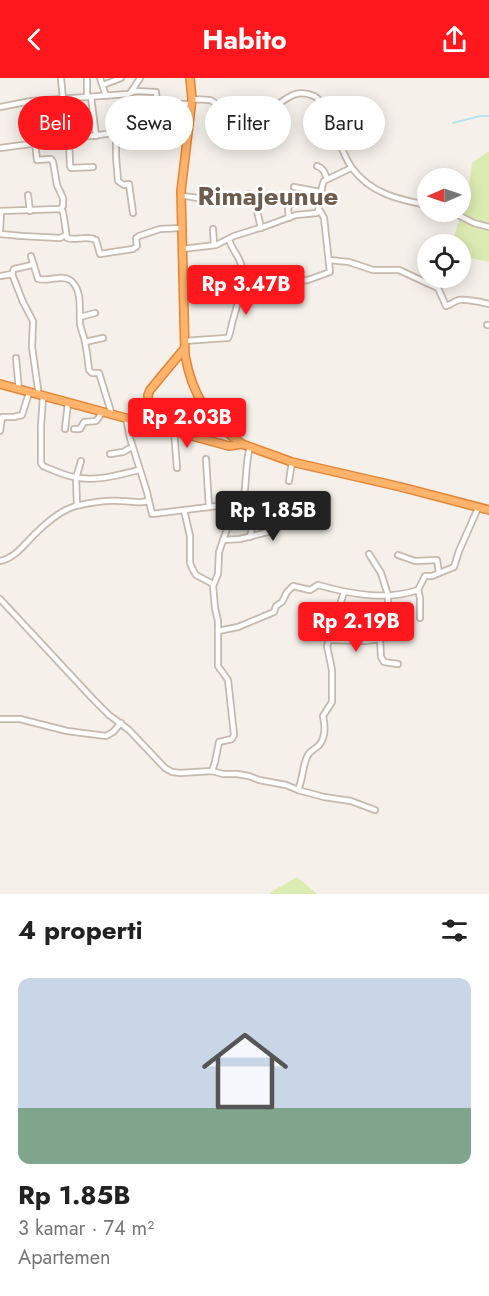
<!DOCTYPE html>
<html lang="id">
<meta charset="utf-8">
<style>
:root{--surface:#fff;--page:#f2f2f2;--text:#222;--muted:#767676;--line:#e0e0e0;--accent:#ff171e}
body{margin:0;font-family:Jost,sans-serif;background:var(--page);color:var(--text);height:100vh;display:flex;flex-direction:column;font-size:22px;white-space:nowrap}
*{box-sizing:border-box;margin:0}
p{font-size:20px;color:var(--muted)}
.icon{flex:none;width:33px;height:33px;fill:none;stroke:currentColor;stroke-width:2;stroke-linecap:round;stroke-linejoin:round}
.map{position:relative;height:816px;overflow:hidden}
.details{display:flex;flex-direction:column;background:var(--surface);flex:1}
.details>*{flex:none}
.banner{position:absolute;left:18px;top:18px;width:453px;height:54px;display:flex;gap:12px}
.needle{width:39px;rotate:268deg}
.tools{position:absolute;left:417px;top:90px;display:grid;gap:12px}
.tools a{display:grid;place-items:center;width:54px;height:54px;border-radius:50%;background:var(--surface);box-shadow:0 3px 15px #0003;font-size:30px}
.price{position:absolute;translate:-50% -51px;padding:0 14px;border-radius:6px;background:var(--accent);color:#fff;font-size:20px;line-height:39px;filter:drop-shadow(0 2px 3px #0008)}
.price::after{content:'';position:absolute;left:50%;top:36px;width:18px;height:14px;margin-left:-9px;background:inherit;clip-path:polygon(0 0,100% 0,50% 100%)}
.price.selected{background:#222;color:#fff}
ul{padding:0;list-style:none}
li{display:grid;align-content:center;gap:12px;height:318px;padding:0 18px}
li+li{border-top:2px solid var(--line)}
li span{display:grid;place-items:center;height:186px;border-radius:12px;color:#555}
li>.icon{margin-inline-start:auto}
span .icon{width:108px;height:108px;fill:#fffc;stroke-width:1}
li b{font-size:26px}
h2{display:flex;justify-content:space-between;align-items:center;height:72px;padding:0 18px;font-size:26px}
.tag{padding:0 21px;border-radius:27px;background:var(--surface);box-shadow:0 3px 15px #0003;font-size:21px;line-height:54px}
.tag.selected{background:var(--accent);color:#fff}
header{display:flex;justify-content:space-between;align-items:center;height:78px;padding:0 18px;background:var(--accent);color:#fff;font-size:27px;font-weight:700}
.map>svg:first-child{display:block}
.green{fill:#dbebb1}
.lines{fill:none;stroke-linecap:round;stroke-linejoin:round}
.stream{stroke:#a4e2f4;stroke-width:1.5}
.minor-casing{stroke:#c5b9ae;stroke-width:8}
.highway-casing{stroke:#e58434;stroke-width:10}
.minor{stroke:#fff;stroke-width:4.5}
.highway{stroke:#ffb36b;stroke-width:7}
.labels{text-anchor:middle;stroke-width:5;stroke-linejoin:round;paint-order:stroke}
.quarter-label{font-size:26px;font-weight:bold;fill:#6d5b4e;stroke:#fff}
</style>
<header><svg class="icon" aria-label="back" viewBox="0 0 24 24"><path d="M15 5l-7 7 7 7"/></svg>Habito<svg class="icon" aria-label="share" viewBox="0 0 24 24"><path d="M12 15V3M7 8l5-5 5 5M5 13v7h14v-7"/></svg></header>
<div class="map">
<svg width="489" height="816" viewBox="0 0 489 816">
<rect width="100%" height="100%" fill="#f5f0ea"/>
<g class="green">
<polygon points="489,73 489,184 461,178 460,166 452,166 469,109 472,85"/>
<polygon points="297,799 317,816 270,816 271,814"/>
</g>
<g class="lines">
<polyline class="stream" points="453,45 480,38 489,38"/>
<g class="minor-casing">
<g id="minor">
<polyline points="61,0 63,21"/>
<polyline points="87,0 87,19"/>
<polyline points="100,0 106,18"/>
<polyline points="103,7 121,0"/>
<polyline points="131,14 140,0"/>
<polyline points="91,19 96,58"/>
<path d="M192,21C198,22 204,21 210,22C216,24 219,30 224,33C234,39 250,38 260,36C280,31 290,7 314,18C324,24 328,34 332,44C338,59 342,76 352,90C370,115 399,122 428,127"/>
<polyline points="0,29 31,23 128,16 135,13 156,14 157,25 159,26 191,26"/>
<polyline points="79,49 79,60"/>
<polyline points="116,55 116,79 118,103 124,107 129,106 133,135"/>
<polyline points="69,61 70,88 71,90 93,89"/>
<polyline points="35,65 37,82 51,81 53,84 57,107 63,120 63,128 61,131"/>
<polyline points="0,70 189,45"/>
<path d="M317,88C324,90 325,96 327,101"/>
<polyline points="294,109 320,114"/>
<polyline points="249,116 252,117 254,120 261,150"/>
<polyline points="28,117 30,133"/>
<path d="M181,118C194,118 202,123 216,120"/>
<path d="M0,133L61,131L63,134L67,160C77,163 86,157 96,162L100,176L133,171L137,168L136,160L139,158L160,151L181,150"/>
<polyline points="452,134 474,145 489,149"/>
<polyline points="289,140 288,131 291,123"/>
<polyline points="213,151 214,167"/>
<polyline points="0,153 1,133"/>
<polyline points="0,156 22,158 60,160 66,157"/>
<path d="M182,171L216,167L234,158L266,148L296,137L317,135C322,125 319,114 324,103L351,90"/>
<path d="M31,178L38,201C48,204 61,196 70,202C83,211 79,233 80,246C81,252 84,258 85,264C87,274 88,283 89,292L92,295H99L112,337"/>
<path d="M329,182L349,184L373,192H399L438,210L446,228C451,227 454,223 459,222C468,221 480,224 489,226"/>
<polyline points="12,196 14,191 32,187"/>
<polyline points="0,198 12,196 23,224 33,243 32,269 38,311 38,317"/>
<polyline points="242,208 292,204 308,202 330,194 324,140 319,131"/>
<polyline points="80,239 95,235"/>
<polyline points="487,247 489,247"/>
<path d="M184,263L226,260H228C231,254 231,248 233,242C238,223 245,206 241,186C238,176 231,171 229,161"/>
<polyline points="85,264 103,260"/>
<polyline points="16,280 19,312"/>
<path d="M43,319L41,348V385L43,388C53,392 63,397 74,399C95,404 119,397 139,392"/>
<polyline points="65,351 68,325"/>
<polyline points="74,351 80,351 84,344 96,343 102,335"/>
<polyline points="0,353 2,339 14,339 22,337 29,315"/>
<polyline points="174,353 177,390"/>
<polyline points="110,376 123,374 132,369"/>
<polyline points="206,381 209,429"/>
<polyline points="289,403 292,384"/>
<path d="M149,423L152,436L217,428L236,431H241C248,411 244,389 250,369"/>
<polyline points="77,427 76,400 81,383"/>
<polyline points="184,432 190,458 190,485 193,492 196,497 213,506"/>
<polyline points="250,459 253,445"/>
<polyline points="223,462 240,461 276,452 278,450 279,446 270,433"/>
<polyline points="369,476 381,495 388,517 388,544 384,554 380,561 381,579 384,584 398,586"/>
<polyline points="398,477 415,483 437,482 439,495"/>
<path d="M0,483C16,480 25,465 36,455C46,445 58,435 70,430C83,425 107,422 121,423C133,423 137,426 149,423L147,414L130,360L126,340"/>
<polyline points="418,512 420,520 420,540"/>
<polyline points="0,521 93,621 109,637 129,652 165,690 172,694 180,695 212,693 223,696 237,696 249,698 259,702 286,707 298,712 324,719 351,723 375,732"/>
<path d="M218,553L238,549L274,534L276,528L282,524L287,514L293,508L310,512L318,507C350,516 386,523 418,512L425,498H432L454,489L459,473L478,430"/>
<polyline points="330,562 365,563 380,561"/>
<polyline points="0,641 20,641 67,653 106,658 113,654 121,645"/>
<polyline points="212,693 215,684 219,664 232,661 234,657 228,602 218,588 218,543 215,530 213,508 218,496 219,474 229,445 230,430"/>
<path d="M298,712C303,701 302,690 307,679C310,671 316,672 320,666C326,658 325,647 323,638L332,624V592L327,568L344,514"/>
</g>
</g>
<g class="highway-casing">
<g id="highway">
<path d="M190,0L192,21L181,113L185,277C192,317 209,343 242,366"/>
<polyline points="0,306 229,368 242,366 292,384 401,409 489,432"/>
<polyline points="150,347 148,317 150,312 184,271"/>
</g>
</g>
<use href="#minor" class="minor"/>
<use href="#highway" class="highway"/>
</g>
<g class="labels">
<g class="quarter-label">
<text x="268" y="127">Rimajeunue</text>
</g>
</g>
</svg>
<div class="tools">
<a><svg class="needle" viewBox="-14 -14 28 28"><path d="M0-13l5 13h-10z" fill="#e53935"/><path d="M0 13l5-13h-10z" fill="#767676"/></svg></a>
<a><svg class="icon" aria-label="locate" viewBox="0 0 24 24"><circle cx="12" cy="12" r="6"/><path d="M12 2v4M12 18v4M2 12h4M18 12h4"/></svg></a>
</div>
<b class="price" style="left:246px;top:238px">Rp 3.47B</b>
<b class="price" style="left:187px;top:371px">Rp 2.03B</b>
<b class="price selected" style="left:273px;top:464px">Rp 1.85B</b>
<b class="price" style="left:356px;top:575px">Rp 2.19B</b>
<div class="banner">
<a class="tag selected">Beli</a>
<a class="tag">Sewa</a>
<a class="tag">Filter</a>
<a class="tag">Baru</a>
</div>
</div>
<section class="details">
<h2>4 properti<svg class="icon" aria-label="filters" viewBox="0 0 24 24"><path d="M4 7h16M4 17h16"/><circle cx="9" cy="7" r="2"/><circle cx="15" cy="17" r="2"/></svg></h2>
<ul>
<li><span style="background:linear-gradient(#c9d6e8 70%,#7fa58c 0)"><svg class="icon" aria-label="home" viewBox="0 0 24 24"><path d="M3 11l9-7 9 7M6 9v11h12V9"/></svg></span><div><b>Rp 1.85B</b><p>3 kamar · 74 m²</p><p>Apartemen</p></div></li>
</ul>
</section>
